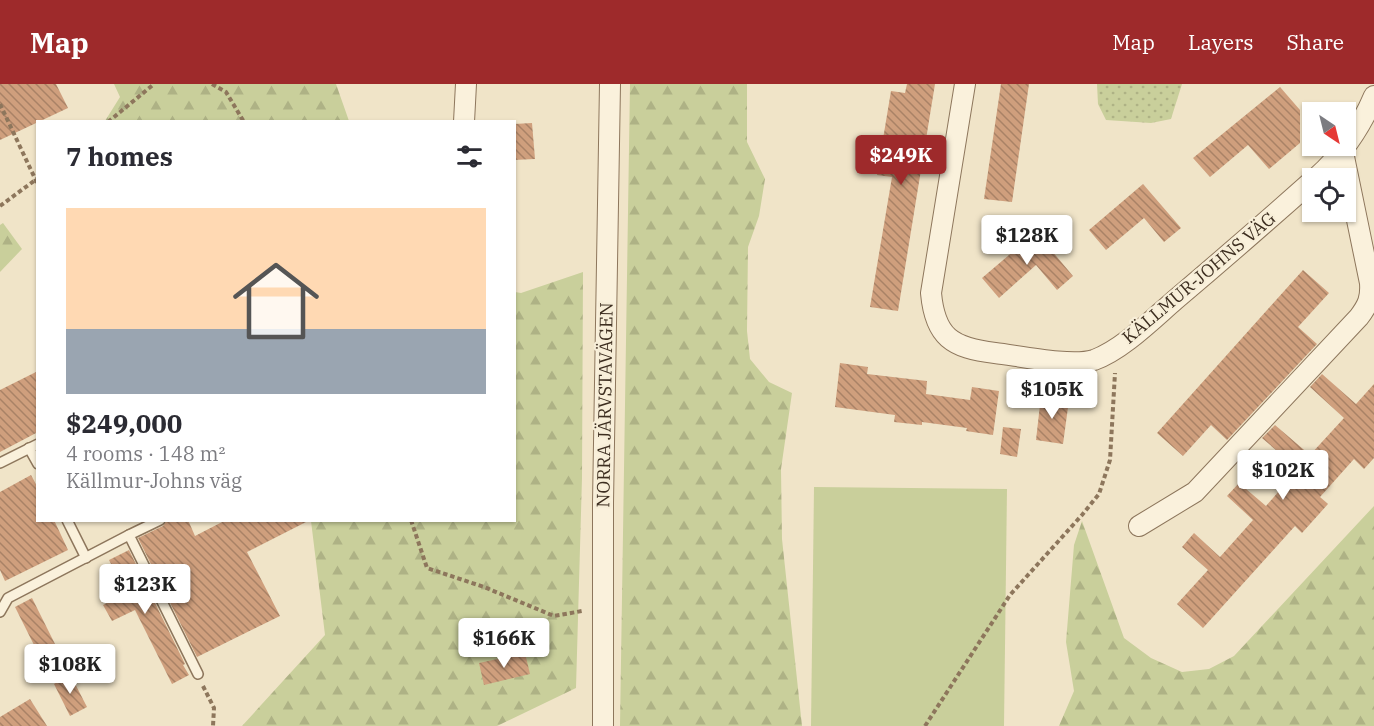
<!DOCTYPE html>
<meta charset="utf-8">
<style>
:root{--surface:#fff;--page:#f2f2f3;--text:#2b2b33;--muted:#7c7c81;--line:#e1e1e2;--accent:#9e2a2b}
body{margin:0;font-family:"IBM Plex Serif",serif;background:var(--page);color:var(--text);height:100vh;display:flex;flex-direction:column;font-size:22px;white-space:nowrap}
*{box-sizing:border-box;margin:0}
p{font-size:20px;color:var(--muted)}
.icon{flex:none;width:33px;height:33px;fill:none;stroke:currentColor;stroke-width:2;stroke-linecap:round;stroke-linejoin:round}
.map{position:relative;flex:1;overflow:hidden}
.side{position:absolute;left:36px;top:36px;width:480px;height:402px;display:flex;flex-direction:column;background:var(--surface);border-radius:0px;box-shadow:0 2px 4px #0004}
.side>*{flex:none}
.needle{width:39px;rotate:145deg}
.tools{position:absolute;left:1302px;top:18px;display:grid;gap:12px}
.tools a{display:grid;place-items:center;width:54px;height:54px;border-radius:0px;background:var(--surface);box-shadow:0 2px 4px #0004;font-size:30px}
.price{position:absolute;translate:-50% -51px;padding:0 14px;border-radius:6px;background:#fff;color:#222;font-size:20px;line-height:39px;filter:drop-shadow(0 2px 3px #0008)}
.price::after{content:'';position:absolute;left:50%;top:36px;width:18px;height:14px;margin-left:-9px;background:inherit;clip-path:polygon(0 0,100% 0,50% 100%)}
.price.active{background:var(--accent);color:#fff}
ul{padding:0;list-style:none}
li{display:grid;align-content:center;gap:12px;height:318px;padding:0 30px}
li+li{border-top:2px solid var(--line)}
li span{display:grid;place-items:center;height:186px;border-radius:0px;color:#555}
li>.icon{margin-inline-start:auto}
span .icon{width:108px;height:108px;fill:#fffc;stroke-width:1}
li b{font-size:26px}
h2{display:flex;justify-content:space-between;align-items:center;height:72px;padding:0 30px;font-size:26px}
header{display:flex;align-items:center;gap:36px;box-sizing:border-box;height:84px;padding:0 30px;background:var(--accent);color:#fff}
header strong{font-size:28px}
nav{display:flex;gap:33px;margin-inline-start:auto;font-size:21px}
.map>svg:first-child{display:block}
.grass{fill:url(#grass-dots)}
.forest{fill:url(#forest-firs)}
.pitch{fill:#c9cf9b}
.building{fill:url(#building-back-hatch)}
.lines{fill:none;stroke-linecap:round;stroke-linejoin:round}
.service-casing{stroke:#8d765c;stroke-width:12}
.minor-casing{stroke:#8d765c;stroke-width:22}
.path{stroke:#8d765c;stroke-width:4;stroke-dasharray:4.5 3;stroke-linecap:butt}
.service{stroke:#faf1dc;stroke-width:9}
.minor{stroke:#faf1dc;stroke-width:20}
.labels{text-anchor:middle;stroke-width:4.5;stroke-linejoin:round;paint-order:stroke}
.street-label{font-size:18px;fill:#3d2e20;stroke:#f7eed8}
</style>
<header>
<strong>Map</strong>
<nav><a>Map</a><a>Layers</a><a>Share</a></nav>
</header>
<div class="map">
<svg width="1374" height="642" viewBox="0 0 1374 642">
<defs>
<pattern id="grass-dots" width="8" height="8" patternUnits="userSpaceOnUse" patternTransform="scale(1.5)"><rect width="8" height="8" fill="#c9cf9b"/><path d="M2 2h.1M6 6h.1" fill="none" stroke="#aeb285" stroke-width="1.8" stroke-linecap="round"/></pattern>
<pattern id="forest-firs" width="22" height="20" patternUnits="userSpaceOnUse" patternTransform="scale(1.5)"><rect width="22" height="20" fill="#c9cf9b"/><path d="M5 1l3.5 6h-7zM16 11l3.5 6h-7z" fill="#aeb285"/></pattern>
<pattern id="building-back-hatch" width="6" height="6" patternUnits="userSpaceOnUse" patternTransform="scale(1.5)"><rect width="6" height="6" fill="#cf9f7d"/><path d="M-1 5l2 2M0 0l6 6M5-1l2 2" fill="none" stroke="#a98266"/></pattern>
</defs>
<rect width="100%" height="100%" fill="#f0e4c8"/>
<polygon class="grass" points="1097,0 1182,0 1171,35 1151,39 1106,36 1098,20"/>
<g class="forest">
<polygon points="114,0 336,0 349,37 105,37 120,13"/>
<polygon points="630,0 747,0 747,58 765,95 759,132 748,163 747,247 750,275 769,298 792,309 781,385 782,455 802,642 620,642"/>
<polygon points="3,139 22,165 0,188 0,141"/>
<polygon points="583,188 582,394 576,604 497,642 242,642 325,551 311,437 514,436 515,208 521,209"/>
<polygon points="1374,422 1374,642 1059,642 1074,607 1066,558 1074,461 1082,437 1124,554 1151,574 1182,588 1209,585 1234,572"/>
</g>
<polygon class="pitch" points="814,403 1007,405 1004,642 811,642"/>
<g class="building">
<polygon points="0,0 56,0 68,24 0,56"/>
<polygon points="907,0 935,0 898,227 870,223 892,93 877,91 891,7 905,9"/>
<polygon points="1001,0 1029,0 1012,118 984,115"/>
<polygon points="1280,3 1300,26 1300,59 1269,85 1248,61 1210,93 1193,74"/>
<polygon points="532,39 535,75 514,76 514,40"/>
<polygon points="1143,100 1181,144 1164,158 1144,134 1106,166 1089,146"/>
<polygon points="1036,148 1073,192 1057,206 1036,181 999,214 982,194"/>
<polygon points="1303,186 1329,209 1298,243 1317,260 1227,356 1211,341 1183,372 1157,349"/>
<polygon points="840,279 868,283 867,290 927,297 926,310 970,316 972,303 999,307 993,351 966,347 967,344 922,338 922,341 894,338 895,331 835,323"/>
<polygon points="38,287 38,348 0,368 0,306"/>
<polygon points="1322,290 1356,320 1374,300 1374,374 1364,385 1354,375 1320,413 1328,420 1302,449 1295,442 1203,544 1177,520 1208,486 1182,463 1194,449 1220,473 1253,436 1227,412 1239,399 1266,422 1298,385 1262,354 1275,341 1310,371 1344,334 1310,303"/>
<polygon points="1041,312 1069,316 1063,360 1036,356"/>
<polygon points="1003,343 1021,345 1017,373 1000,370"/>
<polygon points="31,391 38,404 38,436 54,436 68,466 5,497 0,486 0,408"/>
<polygon points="167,436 188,436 195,452 226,436 310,436 247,468 280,532 197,573 138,454 163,442"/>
<polygon points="129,466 185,580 183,581 189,591 172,600 135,526 112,537 103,521 126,509 109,476"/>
<polygon points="32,514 56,562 39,571 15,523"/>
<polygon points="525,569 530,590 484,601 479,579"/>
<polygon points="70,590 87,623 70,632 54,600"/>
<polygon points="30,615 47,642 0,642 0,633"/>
</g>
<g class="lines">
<g class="service-casing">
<g id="service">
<polyline points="29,364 38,380"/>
<polyline points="0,379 38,360"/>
<polyline points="67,436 86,474"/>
<polyline points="160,436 129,451 198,590"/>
<polyline points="0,528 8,514 129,451"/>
</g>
</g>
<g class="minor-casing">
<g id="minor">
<path d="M965,0L931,209C935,253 952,264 995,269C1020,272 1071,283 1094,276C1122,266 1153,235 1175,216C1221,177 1267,137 1312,97"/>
<polyline points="464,38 466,0"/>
<path d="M1316,94C1342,71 1360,45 1374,12"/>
<path d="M1139,442L1195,408L1359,233C1368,221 1371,214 1370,199L1343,68"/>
<polyline points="603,642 603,419 610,0"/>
</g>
</g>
<g class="path">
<polyline points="212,0 226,8 244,38"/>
<polyline points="0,20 38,101"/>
<polyline points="108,38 154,0"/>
<polyline points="0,122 38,94"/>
<polyline points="411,436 427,484 484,503 554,532 582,527"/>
<polyline points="203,602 214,624 213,642"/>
<polyline points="925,642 1010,511 1082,431 1099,410 1110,376 1115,289"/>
</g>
<use href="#service" class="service"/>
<use href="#minor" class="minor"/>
</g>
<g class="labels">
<g class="street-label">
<text transform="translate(1199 194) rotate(-40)" y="6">KÄLLMUR-JOHNS VÄG</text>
<text transform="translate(605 321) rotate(-89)" y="6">NORRA JÄRVSTAVÄGEN</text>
</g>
</g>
</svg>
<div class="tools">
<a><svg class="needle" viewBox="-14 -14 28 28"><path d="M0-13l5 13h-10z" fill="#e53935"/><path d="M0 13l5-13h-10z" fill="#7c7c81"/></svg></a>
<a><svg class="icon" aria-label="locate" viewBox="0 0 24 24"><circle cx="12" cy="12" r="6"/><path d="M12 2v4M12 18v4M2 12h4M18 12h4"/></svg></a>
</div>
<b class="price active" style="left:901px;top:102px">$249K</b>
<b class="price" style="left:1027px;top:182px">$128K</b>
<b class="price" style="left:1052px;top:336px">$105K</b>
<b class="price" style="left:1283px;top:417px">$102K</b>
<b class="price" style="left:145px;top:531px">$123K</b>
<b class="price" style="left:504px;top:585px">$166K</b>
<b class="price" style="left:70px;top:611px">$108K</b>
<section class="side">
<h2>7 homes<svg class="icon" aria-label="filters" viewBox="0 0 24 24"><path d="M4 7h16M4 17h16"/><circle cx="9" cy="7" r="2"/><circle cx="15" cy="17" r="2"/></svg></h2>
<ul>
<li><span style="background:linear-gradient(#ffd9b3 65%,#9aa5b1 0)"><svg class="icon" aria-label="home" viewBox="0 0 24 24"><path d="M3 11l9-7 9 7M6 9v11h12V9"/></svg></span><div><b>$249,000</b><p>4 rooms · 148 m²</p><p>Källmur-Johns väg</p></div></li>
</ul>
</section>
</div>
